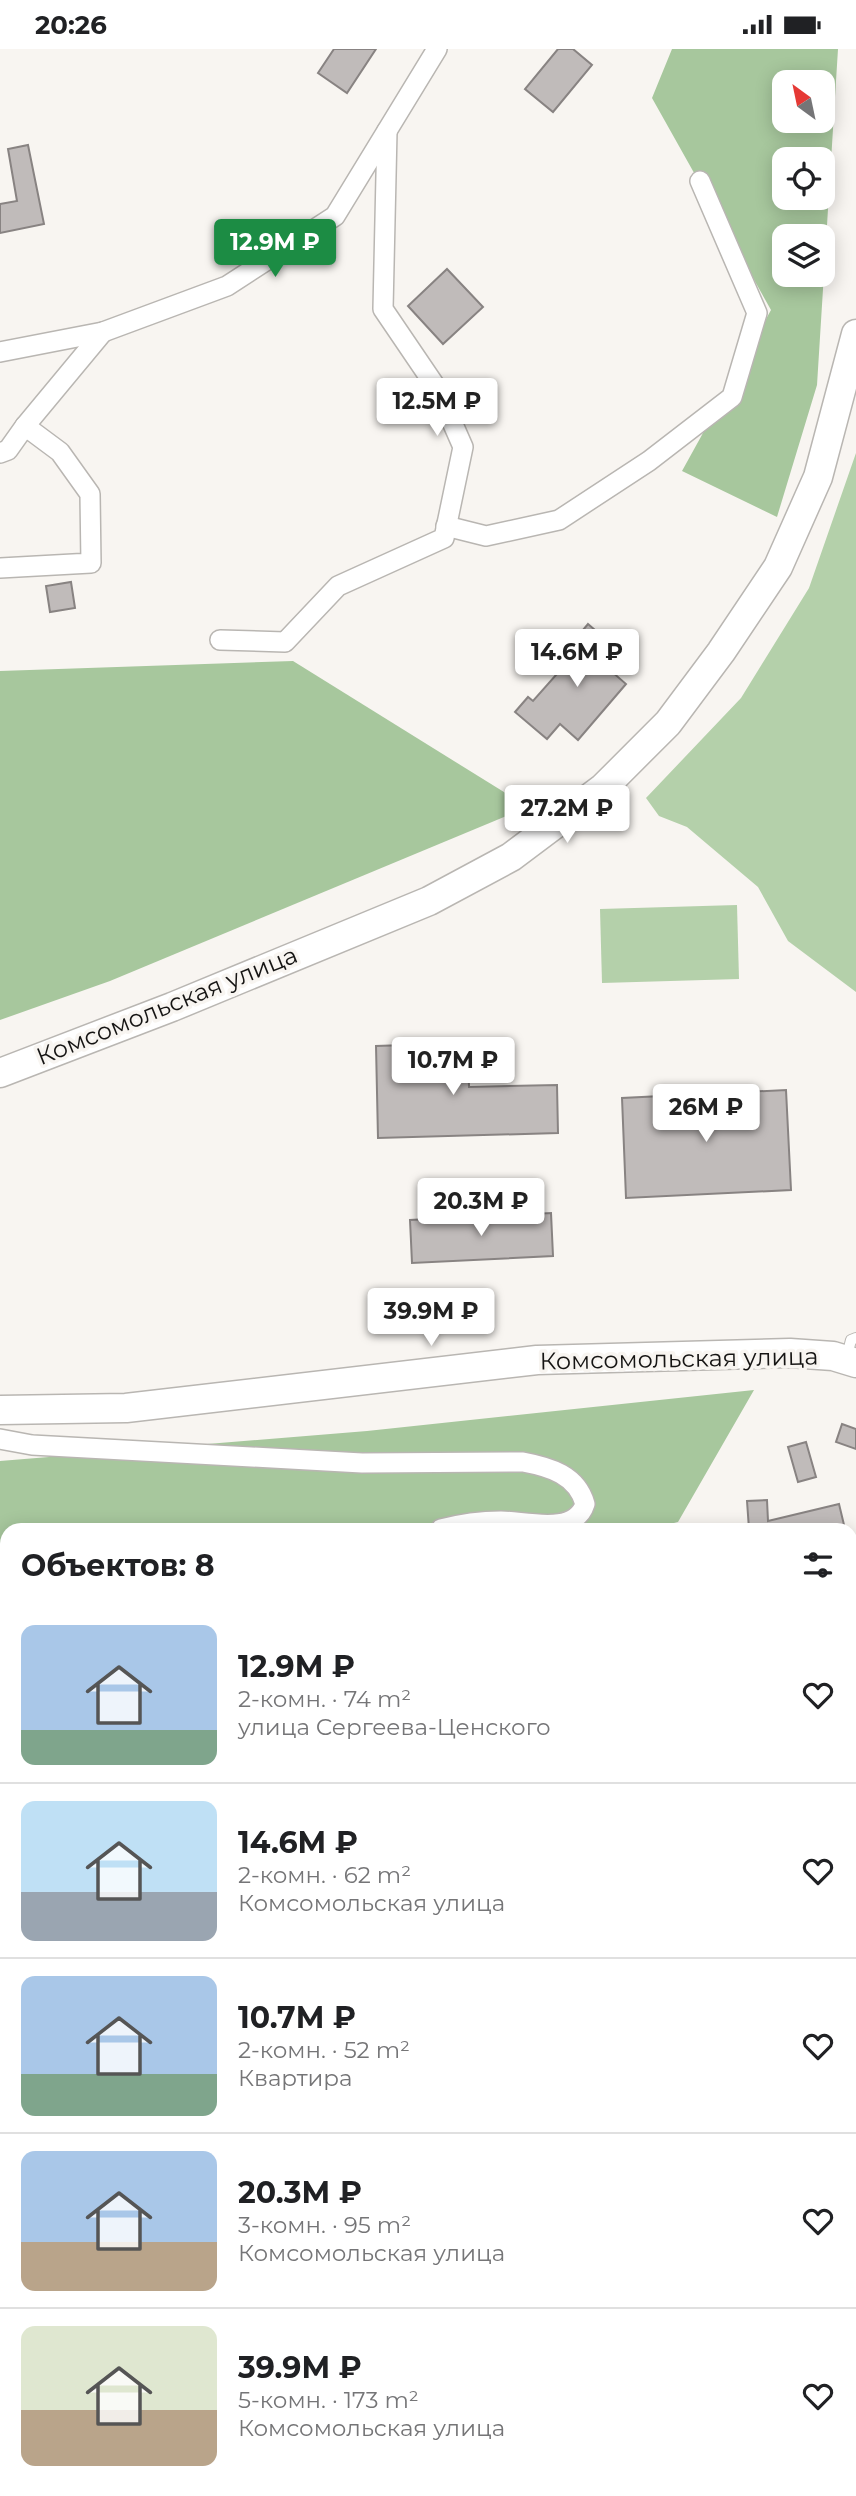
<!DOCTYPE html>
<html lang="ru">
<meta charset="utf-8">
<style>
:root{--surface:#fff;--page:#f6f6f6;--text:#202124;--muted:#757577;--line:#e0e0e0;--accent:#1c8c44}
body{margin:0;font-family:Montserrat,sans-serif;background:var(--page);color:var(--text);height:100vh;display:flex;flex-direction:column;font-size:26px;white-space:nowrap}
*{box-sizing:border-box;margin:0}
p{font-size:23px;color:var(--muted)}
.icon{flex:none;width:38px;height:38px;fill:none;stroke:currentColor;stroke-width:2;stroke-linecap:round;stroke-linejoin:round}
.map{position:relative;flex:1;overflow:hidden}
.sheet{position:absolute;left:0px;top:1474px;width:858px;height:975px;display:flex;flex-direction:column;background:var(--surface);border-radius:21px 21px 0 0;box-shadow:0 4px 18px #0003}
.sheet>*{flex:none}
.needle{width:46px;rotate:327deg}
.fabs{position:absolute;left:772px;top:21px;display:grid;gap:14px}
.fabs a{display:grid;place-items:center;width:63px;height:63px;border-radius:14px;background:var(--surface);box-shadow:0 4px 18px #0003;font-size:35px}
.price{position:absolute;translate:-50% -60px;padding:0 16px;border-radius:7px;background:#fff;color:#222;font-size:23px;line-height:46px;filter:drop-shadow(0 2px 4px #0008)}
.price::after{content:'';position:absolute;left:50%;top:42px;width:21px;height:16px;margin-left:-10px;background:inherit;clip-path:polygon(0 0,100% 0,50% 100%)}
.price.active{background:var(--accent);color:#fff}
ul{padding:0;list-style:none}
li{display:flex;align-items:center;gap:21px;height:175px;padding:0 21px}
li+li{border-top:2px solid var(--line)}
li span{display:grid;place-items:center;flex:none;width:196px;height:140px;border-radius:14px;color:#555}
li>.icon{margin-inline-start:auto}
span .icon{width:84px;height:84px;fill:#fffc;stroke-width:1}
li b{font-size:30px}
h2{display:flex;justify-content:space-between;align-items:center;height:84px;padding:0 21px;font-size:30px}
.status{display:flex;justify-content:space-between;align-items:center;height:49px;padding:0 35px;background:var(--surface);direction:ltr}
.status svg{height:19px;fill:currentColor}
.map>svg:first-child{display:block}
.green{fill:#b4d0aa}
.forest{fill:#a7c79d;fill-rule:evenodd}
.building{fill:#c0bbba;stroke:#888382;stroke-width:2}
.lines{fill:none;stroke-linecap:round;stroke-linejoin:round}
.service-casing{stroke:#b9b6b2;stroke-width:12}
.minor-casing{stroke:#b9b6b2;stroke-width:22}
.secondary-casing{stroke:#b9b6b2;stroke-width:31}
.service{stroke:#fff;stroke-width:10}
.minor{stroke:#fff;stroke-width:19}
.secondary{stroke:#fff;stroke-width:28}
.labels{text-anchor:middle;stroke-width:7;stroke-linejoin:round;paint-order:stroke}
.street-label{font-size:24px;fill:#151413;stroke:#f8f5f1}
</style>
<div class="status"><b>20:26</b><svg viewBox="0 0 49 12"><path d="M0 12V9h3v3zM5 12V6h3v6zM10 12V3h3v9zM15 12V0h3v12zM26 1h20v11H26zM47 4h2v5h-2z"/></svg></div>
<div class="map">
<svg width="856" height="2447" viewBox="0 0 856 2447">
<rect width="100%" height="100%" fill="#f8f5f1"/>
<g class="green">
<polygon points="856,404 856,943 788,892 758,838 687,778 659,767 646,749 741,649 809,539"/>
<polygon points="737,856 739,930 602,934 600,860"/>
</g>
<g class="forest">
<path d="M672,0H838L817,336L777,468L682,422L771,261L652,49ZM784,33H822V72H784ZM784,110H822V149H784ZM784,187H822V226H784Z"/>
<polygon points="293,612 528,758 110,932 0,971 0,622"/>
<polygon points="754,1341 678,1473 650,1480 7,1480 7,1607 0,1608 0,1412 367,1382"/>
<polygon points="856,1716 856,2086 851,2089 850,1720"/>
<polygon points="0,2177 7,2180 7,2441 631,2441 634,2447 0,2447"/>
<polygon points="856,2365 856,2447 648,2447 662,2441 850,2441 851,2367"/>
</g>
<g class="building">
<polygon points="334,0 376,0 347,44 318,24"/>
<polygon points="558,0 573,0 592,16 553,63 525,40"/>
<polygon points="28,96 44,175 0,184 0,155 17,152 8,100"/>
<polygon points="447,220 483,258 443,295 408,257"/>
<polygon points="71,533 75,559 50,563 46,537"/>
<polygon points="588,575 624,606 611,622 626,635 578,691 560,675 547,690 515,663 528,648 533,652 580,599 573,593"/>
<polygon points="468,994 469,1038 557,1036 558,1084 378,1089 376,997"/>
<polygon points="786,1041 791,1141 626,1149 622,1049"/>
<polygon points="551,1164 553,1207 412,1214 410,1171"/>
<polygon points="842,1375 856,1380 856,1400 836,1393"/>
<polygon points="806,1393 816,1428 798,1433 788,1398"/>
<polygon points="767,1451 768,1472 839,1455 845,1480 749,1480 747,1452"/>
</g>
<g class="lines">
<g class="service-casing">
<g id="service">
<polyline points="847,1307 851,1291 856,1289"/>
<polyline points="850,1731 856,1725"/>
<polyline points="0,1927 7,1909"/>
</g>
</g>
<g class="minor-casing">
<g id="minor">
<polyline points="0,303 103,283 227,237 335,167 437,0"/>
<polyline points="0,404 8,401 25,377 103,283"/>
<polyline points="446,477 486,487 559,471 649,412 732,348 757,264 700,132"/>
<polyline points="0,519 91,514 90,445 60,403 25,377"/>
<polyline points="220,591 285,593 338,537 444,489 463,398 438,341 383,260 387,82"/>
<path d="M0,1390L32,1396L362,1414L523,1413C550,1418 577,1426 585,1455C575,1487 525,1472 501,1472C481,1472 460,1475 441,1480"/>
<polyline points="0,1624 7,1621"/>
</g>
</g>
<g class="secondary-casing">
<g id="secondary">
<polyline points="0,1024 172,958 429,852 511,808 603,739 668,674 721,603 778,518 818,428 856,285"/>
<polyline points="0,1361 126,1359 537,1311 790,1304 833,1307 856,1314"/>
</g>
</g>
<use href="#service" class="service"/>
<use href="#minor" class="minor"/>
<use href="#secondary" class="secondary"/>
</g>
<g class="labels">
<g class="street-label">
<text transform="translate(167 957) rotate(-22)" y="8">Комсомольская улица</text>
<text transform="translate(679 1310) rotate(-1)" y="8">Комсомольская улица</text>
</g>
</g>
</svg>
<div class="fabs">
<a><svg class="needle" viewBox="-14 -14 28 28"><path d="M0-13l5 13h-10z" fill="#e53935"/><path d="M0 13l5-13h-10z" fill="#757577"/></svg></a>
<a><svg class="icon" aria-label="locate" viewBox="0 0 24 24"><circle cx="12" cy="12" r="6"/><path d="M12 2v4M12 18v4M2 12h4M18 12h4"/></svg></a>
<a><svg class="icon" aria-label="layers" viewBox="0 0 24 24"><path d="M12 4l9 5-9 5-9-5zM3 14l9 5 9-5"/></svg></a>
</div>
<b class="price active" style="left:275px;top:230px">12.9M ₽</b>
<b class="price" style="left:437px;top:389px">12.5M ₽</b>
<b class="price" style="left:577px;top:640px">14.6M ₽</b>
<b class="price" style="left:567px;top:796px">27.2M ₽</b>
<b class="price" style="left:453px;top:1048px">10.7M ₽</b>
<b class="price" style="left:706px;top:1095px">26M ₽</b>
<b class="price" style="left:481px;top:1189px">20.3M ₽</b>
<b class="price" style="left:431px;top:1299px">39.9M ₽</b>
<section class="sheet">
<h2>Объектов: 8<svg class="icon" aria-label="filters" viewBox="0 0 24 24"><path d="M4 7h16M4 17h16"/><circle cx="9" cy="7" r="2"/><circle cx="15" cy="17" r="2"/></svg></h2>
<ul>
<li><span style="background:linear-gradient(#a9c7e8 75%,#7fa58c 0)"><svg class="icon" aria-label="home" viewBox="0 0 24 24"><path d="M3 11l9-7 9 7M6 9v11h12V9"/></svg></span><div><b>12.9M ₽</b><p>2-комн. · 74 m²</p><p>улица Сергеева-Ценского</p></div><svg class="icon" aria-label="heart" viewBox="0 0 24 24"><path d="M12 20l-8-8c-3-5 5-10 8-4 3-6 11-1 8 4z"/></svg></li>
<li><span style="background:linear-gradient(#bfe0f5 65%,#9aa5b1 0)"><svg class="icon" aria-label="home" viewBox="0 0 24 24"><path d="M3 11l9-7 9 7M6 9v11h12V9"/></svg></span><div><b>14.6M ₽</b><p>2-комн. · 62 m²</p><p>Комсомольская улица</p></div><svg class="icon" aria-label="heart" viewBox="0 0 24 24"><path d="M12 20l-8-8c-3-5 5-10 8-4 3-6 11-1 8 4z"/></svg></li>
<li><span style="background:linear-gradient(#a9c7e8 70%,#7fa58c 0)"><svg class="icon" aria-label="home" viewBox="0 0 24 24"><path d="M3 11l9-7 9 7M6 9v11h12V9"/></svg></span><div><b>10.7M ₽</b><p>2-комн. · 52 m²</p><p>Квартира</p></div><svg class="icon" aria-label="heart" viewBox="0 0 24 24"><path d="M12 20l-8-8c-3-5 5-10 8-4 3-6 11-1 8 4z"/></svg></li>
<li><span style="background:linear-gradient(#a9c7e8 65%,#b9a48a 0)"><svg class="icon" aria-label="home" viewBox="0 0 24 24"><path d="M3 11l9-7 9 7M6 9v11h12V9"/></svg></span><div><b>20.3M ₽</b><p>3-комн. · 95 m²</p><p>Комсомольская улица</p></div><svg class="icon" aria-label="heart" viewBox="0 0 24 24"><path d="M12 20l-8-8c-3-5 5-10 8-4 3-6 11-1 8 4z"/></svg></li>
<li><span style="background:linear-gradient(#dfe7d0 60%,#b9a48a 0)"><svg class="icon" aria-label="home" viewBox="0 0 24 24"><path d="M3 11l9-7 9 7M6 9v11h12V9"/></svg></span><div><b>39.9M ₽</b><p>5-комн. · 173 m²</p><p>Комсомольская улица</p></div><svg class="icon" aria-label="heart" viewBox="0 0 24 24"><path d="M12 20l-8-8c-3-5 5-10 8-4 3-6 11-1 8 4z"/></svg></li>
</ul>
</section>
</div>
